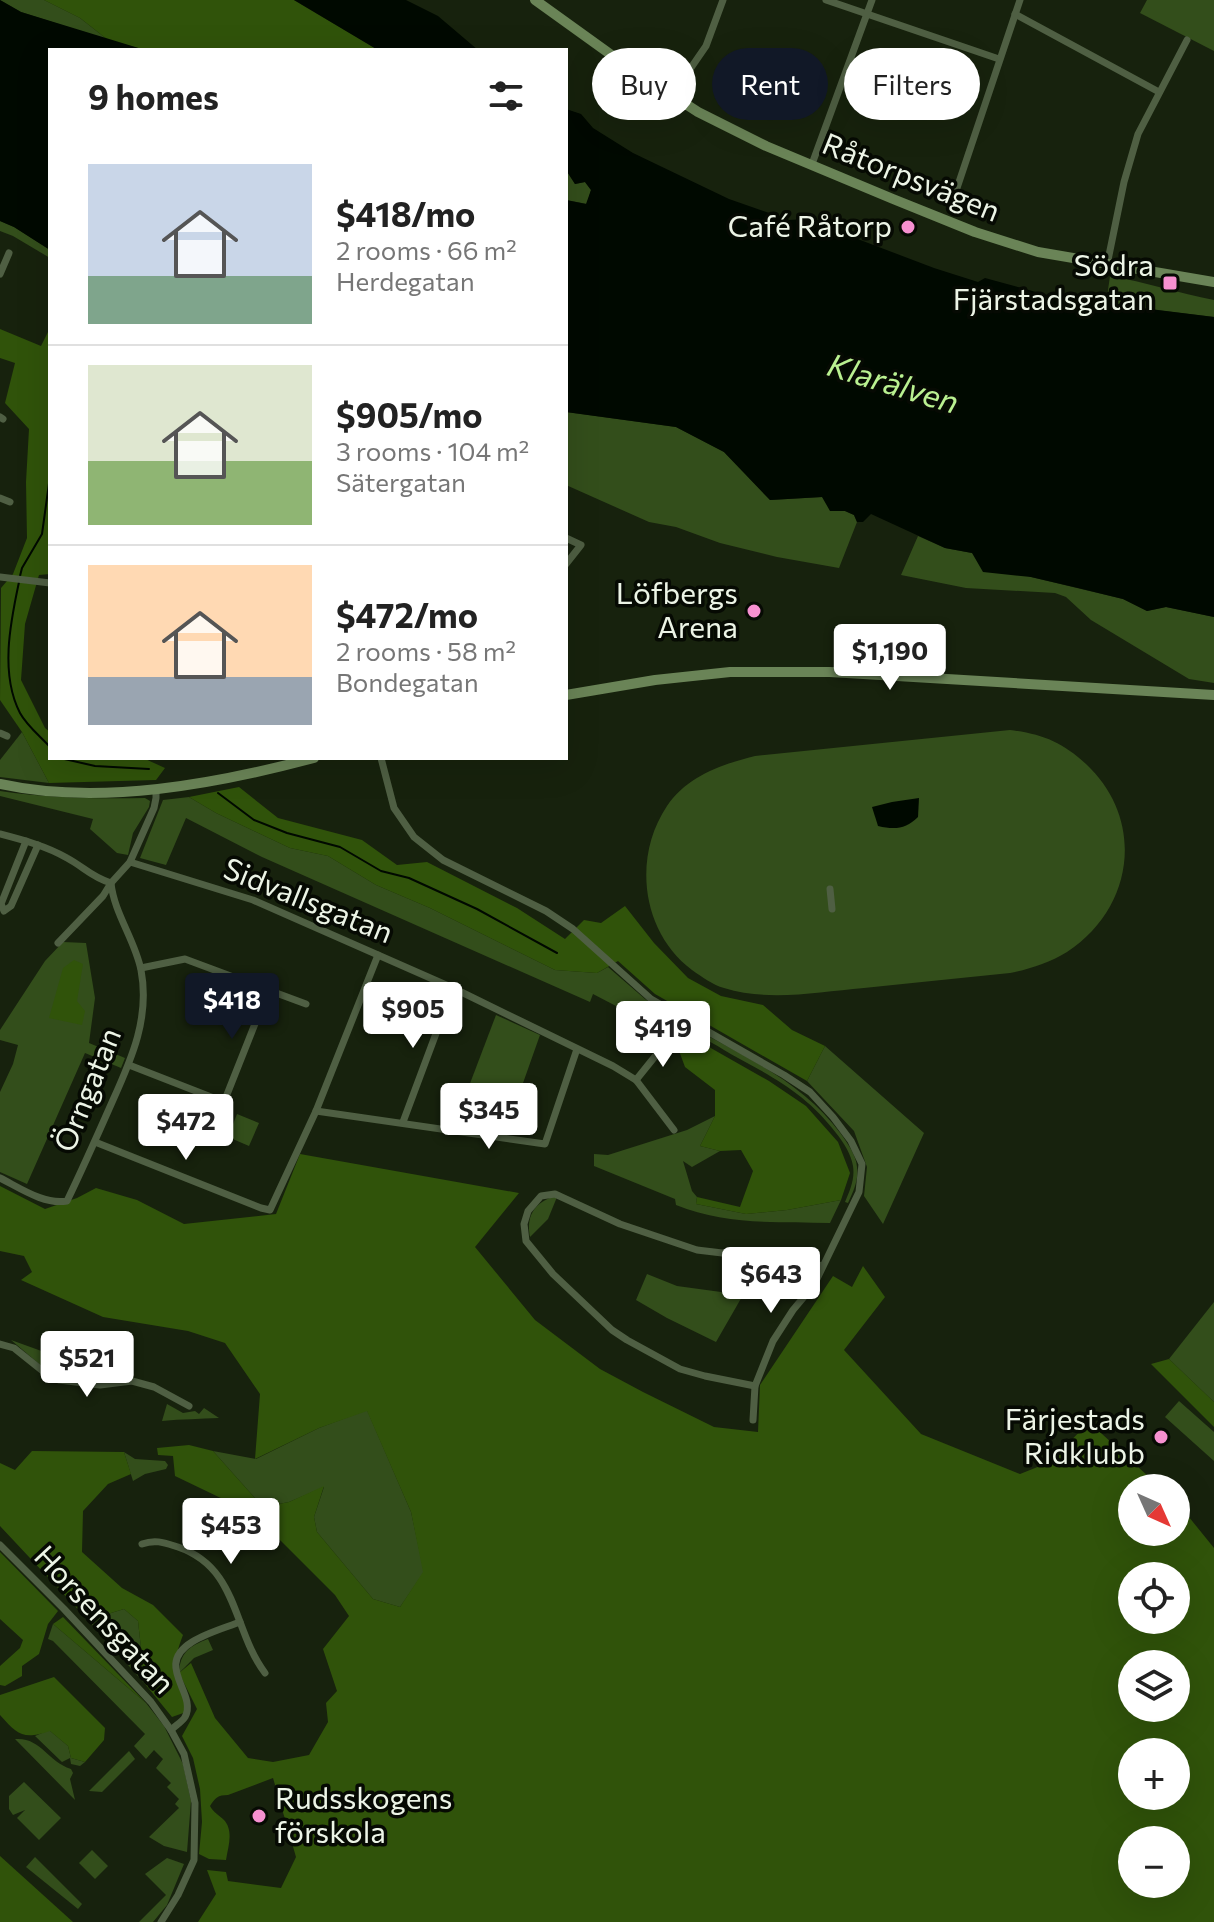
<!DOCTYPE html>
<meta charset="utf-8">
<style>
:root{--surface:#fff;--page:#f6f6f6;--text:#222;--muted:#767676;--line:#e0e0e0;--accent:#111827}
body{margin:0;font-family:Commissioner,sans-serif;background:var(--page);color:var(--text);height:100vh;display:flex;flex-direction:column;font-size:30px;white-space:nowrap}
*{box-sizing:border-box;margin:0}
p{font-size:26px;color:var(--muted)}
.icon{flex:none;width:44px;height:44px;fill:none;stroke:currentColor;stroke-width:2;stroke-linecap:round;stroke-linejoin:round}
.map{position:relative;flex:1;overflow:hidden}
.panel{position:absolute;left:48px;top:48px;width:520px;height:712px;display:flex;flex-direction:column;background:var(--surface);border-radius:0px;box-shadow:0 8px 32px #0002}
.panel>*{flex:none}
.banner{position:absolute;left:592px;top:48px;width:502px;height:72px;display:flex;gap:16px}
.needle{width:52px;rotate:135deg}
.tools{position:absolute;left:1118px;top:1474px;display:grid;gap:16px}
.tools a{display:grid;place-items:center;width:72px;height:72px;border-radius:50%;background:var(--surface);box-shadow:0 8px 32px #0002;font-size:40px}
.price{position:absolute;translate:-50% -68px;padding:0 18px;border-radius:8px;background:#fff;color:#222;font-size:26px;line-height:52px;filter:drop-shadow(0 2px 4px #0008)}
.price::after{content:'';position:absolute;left:50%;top:48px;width:24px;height:18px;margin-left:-12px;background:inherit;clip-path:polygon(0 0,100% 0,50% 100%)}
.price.active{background:var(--accent);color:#fff}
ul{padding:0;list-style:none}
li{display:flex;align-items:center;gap:24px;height:200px;padding:0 40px}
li+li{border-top:2px solid var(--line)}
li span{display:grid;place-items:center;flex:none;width:224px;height:160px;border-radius:0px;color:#555}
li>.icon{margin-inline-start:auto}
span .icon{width:96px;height:96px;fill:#fffc;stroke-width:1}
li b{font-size:34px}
h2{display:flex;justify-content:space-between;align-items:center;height:96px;padding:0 40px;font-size:34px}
.pill{padding:0 28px;border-radius:36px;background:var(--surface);box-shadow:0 8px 32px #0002;font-size:28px;line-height:72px}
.pill.active{background:var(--accent);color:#fff}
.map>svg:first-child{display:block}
.green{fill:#334e1b}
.forest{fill:#30530a;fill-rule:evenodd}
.water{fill:#000900}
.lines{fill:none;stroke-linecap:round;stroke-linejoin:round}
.stream{stroke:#000900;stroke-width:2}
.street{stroke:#4f5f43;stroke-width:7}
.secondary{stroke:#6a8457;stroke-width:10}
.poi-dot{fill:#f690d0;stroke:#060a03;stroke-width:3}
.labels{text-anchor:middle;stroke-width:7;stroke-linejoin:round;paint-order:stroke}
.street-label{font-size:30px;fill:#ecf4e6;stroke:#060a03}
.poi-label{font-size:30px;fill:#ecf4e6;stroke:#060a03;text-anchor:end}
.water-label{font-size:32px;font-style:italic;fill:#baf191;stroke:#060a03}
</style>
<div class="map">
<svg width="1214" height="1922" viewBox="0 0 1214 1922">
<rect width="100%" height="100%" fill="#17220d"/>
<g class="green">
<polygon points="0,0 44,0 80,18 108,40 21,12"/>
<polygon points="1147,0 1214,0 1214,51 1140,13"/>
<polygon points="566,170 575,184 585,182 591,190 587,204 566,200"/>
<polygon points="0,221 14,227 50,250 50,258 13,236 0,231"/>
<path d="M1110,276C1145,282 1179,293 1214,300V317L1106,304Z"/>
<polygon points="566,412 676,427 724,452 770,500 822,497 845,511 854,515 857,522 839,568 777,557 720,543 676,527 649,522 566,485"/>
<polygon points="918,536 945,548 972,553 1031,577 1123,599 1147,611 1166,607 1214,617 1214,683 1189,679 1091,620 1066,597 1055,593 966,588 901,575"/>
<path d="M1010,730C1042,734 1062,742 1086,764C1146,820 1134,908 1067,952C1049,963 1030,969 1010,973C961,978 912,983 864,988C817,992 769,1002 724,988C713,985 702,977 692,970C642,933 632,858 667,806C687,776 723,764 755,756Z"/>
<polygon points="22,732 49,783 0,777 0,760"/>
<path d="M0,791C48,798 96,799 145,798L150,801L149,807L133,833L128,855L117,853L90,829L93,819L0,796Z"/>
<polygon points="189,797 216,813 290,848 328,856 376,885 430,908 555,970 597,973 608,967 645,999 678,1020 669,1035 664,1031 593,994 590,1002 262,857 186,818 166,865 140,858 163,800"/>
<polygon points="63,942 86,943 95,998 89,1043 125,1058 121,1068 85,1053 27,1184 0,1172 0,1092 13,1064 18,1045 0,1040 0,1030 45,961"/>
<polygon points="496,1015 540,1035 517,1100 466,1094"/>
<path d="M684,1023C741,1055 801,1080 841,1134C848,1144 856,1155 857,1167C859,1180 853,1192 848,1203L845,1202C850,1190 855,1179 853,1166C851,1154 844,1143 836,1133C809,1097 777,1079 738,1058C720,1048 702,1035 682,1031Z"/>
<polygon points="825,1046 924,1133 883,1224 864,1196 867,1167 854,1131 807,1081"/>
<polygon points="237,1114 259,1123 249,1146 228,1137"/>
<path d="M715,1116L700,1146L720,1151L692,1167L683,1161L692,1191L697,1197L696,1204L746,1214L787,1210L841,1200L830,1223C777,1222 725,1225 676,1205L675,1199L594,1166V1154L608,1155L687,1130Z"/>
<path d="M552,1197H557L548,1219L530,1237C526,1218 533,1204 552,1197Z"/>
<polygon points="777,1259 792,1259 811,1266 814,1277 807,1288 775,1260"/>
<polygon points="647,1274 677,1286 743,1295 716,1342 667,1318 636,1300"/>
<polygon points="1214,1302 1214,1402 1169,1359"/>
<polygon points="55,1337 60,1339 45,1365 50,1368 44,1368 11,1340 47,1353"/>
<polygon points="1179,1401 1214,1432 1214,1461 1165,1417"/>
<path d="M167,1404L183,1413L195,1411L199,1414L204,1408L219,1418C200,1419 182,1419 162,1421Z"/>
<polygon points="367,1410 411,1512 424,1572 400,1607 373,1599 317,1532 314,1517 324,1487 289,1502 263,1507 213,1451 256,1459 319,1428"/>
<polygon points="124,1452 135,1459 165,1461 168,1465 166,1469 145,1474 133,1481"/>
<polygon points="124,1609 138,1621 145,1684 88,1620"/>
<polygon points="53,1624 146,1703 164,1726 183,1764 191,1801 187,1852 164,1846 149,1837 179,1808 175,1804 179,1799 167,1787 171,1783 156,1768 163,1759 154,1750 146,1759 134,1746 145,1734 53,1641 48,1639"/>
<path d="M208,1639L213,1650L194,1658L179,1673C180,1652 190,1646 208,1639Z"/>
<polygon points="49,1730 68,1746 71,1758 85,1762 80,1766 71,1764 70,1758 62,1762 35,1736"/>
<path d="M15,1739C41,1737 47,1761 71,1769L73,1773L70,1779L75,1800Z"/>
<polygon points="129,1751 135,1759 102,1792 89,1791"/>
<polygon points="24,1782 61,1818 39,1840 17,1818 25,1810 13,1815 9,1809 9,1796"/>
<polygon points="92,1850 108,1866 95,1879 79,1863"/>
<polygon points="35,1857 82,1904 78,1909 26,1867"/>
<polygon points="167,1858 184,1864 167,1905 153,1922 139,1922 166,1895 145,1874"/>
</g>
<g class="forest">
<polygon points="44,0 294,0 378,50 145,50 108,40 80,18"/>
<polygon points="50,328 50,574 39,575 25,624 21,680 45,728 50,732 50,758 143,758 165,768 156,780 49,783 22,732 0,700 1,588 13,574 27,538 26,482 29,429 5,403 15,363 0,358 0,329 41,346"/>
<polygon points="239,787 278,818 362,840 397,865 427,862 517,908 565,939 584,920 601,923 625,906 654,943 688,978 721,996 763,1005 792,1030 825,1046 807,1081 655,994 618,961 597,973 555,970 430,908 376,885 328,856 290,848 216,813 189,797"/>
<polygon points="74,960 83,964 77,1001 85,1011 82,1025 49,1018 63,968"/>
<polygon points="675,1040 702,1043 769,1081 806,1106 838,1142 850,1173 841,1200 787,1210 746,1214 696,1204 697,1197 740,1207 753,1171 741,1150 720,1151 700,1146 715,1116 715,1090 685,1067"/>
<path d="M300,1154L519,1193L475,1247L535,1320L600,1369L643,1392L714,1427L758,1432L760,1385L833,1276L852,1287L863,1266L885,1297L844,1350L921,1434L1020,1474L1050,1462L1089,1422L1161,1488H1132V1532H1176V1501L1214,1548V1922H198L216,1894L207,1870L226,1872L228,1881L281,1888L296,1857L273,1778L228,1795C218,1795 215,1798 210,1806C214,1813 219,1815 224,1820C234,1831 228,1847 226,1860L209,1859L199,1854L202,1822L200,1789L193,1758L182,1736L197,1709L179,1673L191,1663L215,1718L248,1758L273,1762L309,1755L328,1722L326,1703L337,1691L323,1649L349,1616L335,1595L281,1541L227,1501L175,1476L173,1456L158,1455L157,1448L189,1445L213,1451L263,1507L289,1502L324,1486L314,1517L317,1532L373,1599L400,1607L423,1572L411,1512L367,1411L319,1428L255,1459L260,1394L225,1343L188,1331L103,1317L21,1280L32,1272L24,1256L0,1251V1186L45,1209L77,1198L96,1188L137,1200L184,1224L276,1214ZM1132,1576H1176V1620H1132ZM1132,1664H1176V1708H1132ZM1132,1752H1176V1796H1132ZM1132,1840H1176V1884H1132Z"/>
<polygon points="1169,1359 1214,1402 1214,1427 1151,1364"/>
<path d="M32,1451L124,1452L131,1474L108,1484L83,1511L82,1552L122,1588L153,1605L183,1635C169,1672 175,1675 189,1711L172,1717L145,1684L138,1621L124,1609L88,1620L0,1526V1463L15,1470Z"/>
<polygon points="0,1552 58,1611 48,1624 39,1654 22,1666 22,1676 5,1686 0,1685 0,1666 20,1648 23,1640 0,1619"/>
<polygon points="63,1617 146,1703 53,1624"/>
<path d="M54,1677L105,1728L104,1740L85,1762L71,1758L68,1746L50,1731C23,1740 18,1735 0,1715V1695Z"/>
<polygon points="0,1856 73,1922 0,1922"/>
</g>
<g class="water">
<polygon points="0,0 21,12 145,50 50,50 50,250 14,227 0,221"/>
<polygon points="294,0 406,0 438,16 478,50 378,50"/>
<polygon points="566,109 581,114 593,128 633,153 729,199 789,220 805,219 934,268 978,282 985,278 1054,297 1214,317 1214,617 1166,607 1147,611 1123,599 1078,588 1031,577 983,572 972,553 945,548 871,514 863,522 857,522 854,515 845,511 830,511 822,497 770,500 724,452 676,427 566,412 566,200 586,204 591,190 585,182 575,184 566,170"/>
<path d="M919,798L918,817C906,829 895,830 878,826L872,807L892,802Z"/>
</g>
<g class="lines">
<g class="stream">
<polyline points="20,576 22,568 42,534 50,476"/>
<path d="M19,582C10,624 0,674 20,713C27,726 41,737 50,747"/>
<polyline points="60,758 95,766 149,769"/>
<polyline points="218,793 254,820 287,833 340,847 381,871 409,878 477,909 557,953"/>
</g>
<g class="street">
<polyline points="826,0 999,59"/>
<polyline points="1015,14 1159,92"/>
<polyline points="686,75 706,46 723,0"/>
<polyline points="812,164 872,0"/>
<polyline points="955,194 1020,0"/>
<polyline points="1107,265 1124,182 1138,134 1187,40"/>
<polyline points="0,274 9,253"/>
<polyline points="0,417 3,419"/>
<polyline points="0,498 10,502"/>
<polyline points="566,538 581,545 566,564"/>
<polyline points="0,577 50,583"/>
<polyline points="0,733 7,736"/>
<polyline points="381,758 394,808 414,837 443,860 546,911 573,929 651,999 784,1075 810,1092 833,1117 851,1141 862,1164 859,1192 814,1285 793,1310 773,1341 755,1386 753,1420"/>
<path d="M0,834C23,840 46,846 67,858C84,867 91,877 111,883"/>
<polyline points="26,841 1,904 4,911 11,906 38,845"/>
<polyline points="130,862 253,900 453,988 613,1066 636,1080 674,1130"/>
<polyline points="830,889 832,909"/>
<polyline points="58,943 103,896 111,883 130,862 154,808 156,798 156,789"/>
<polyline points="141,968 185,959 306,1004"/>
<polyline points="129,1065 224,1102 268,991"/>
<polyline points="636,1080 669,1039"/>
<polyline points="316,1111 545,1144 577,1049"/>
<polyline points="403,1122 453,988"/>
<polyline points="95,1142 261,1208 270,1210 316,1111 378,955"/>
<path d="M0,1178C20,1188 44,1205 67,1201C83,1168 98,1134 113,1100C132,1058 150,1017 141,970C135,940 114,913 111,883"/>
<polyline points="0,1344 14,1348 49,1376 59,1380 100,1385 132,1381 154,1387 189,1406"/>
<polyline points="755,1386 705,1376 680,1369 627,1340 612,1330 553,1274 526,1241 524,1224 528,1211 541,1196 555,1194 620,1224 697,1250 739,1255 792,1256 822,1266"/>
<path d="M142,1544C156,1539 165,1543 178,1547C239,1568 232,1629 265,1673"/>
<polyline points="0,1545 64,1609 151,1702 171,1730 184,1754 195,1803 194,1860 178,1895 161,1922"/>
<path d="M171,1730C175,1726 183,1721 185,1717C198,1693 153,1666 192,1642C206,1633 224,1628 240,1622"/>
</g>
<g class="secondary">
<polyline points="535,0 624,64 698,112 766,146 893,199 975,232 1038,252 1214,282"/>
<polyline points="566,695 655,680 730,672 830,672 1214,695"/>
<path d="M0,784C100,806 216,784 314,758"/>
</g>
</g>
<g class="poi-dot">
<circle cx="908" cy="227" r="8"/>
<rect x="1162" y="275" width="16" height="16" rx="4"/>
<circle cx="754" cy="611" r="8"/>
<circle cx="1161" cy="1437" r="8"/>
<circle cx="259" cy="1816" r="8"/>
</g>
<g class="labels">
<g class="street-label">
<text transform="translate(911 178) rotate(22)" y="10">Råtorpsvägen</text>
<text transform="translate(308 901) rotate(22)" y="10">Sidvallsgatan</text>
<text transform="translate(88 1090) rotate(-68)" y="10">Örngatan</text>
<text transform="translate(104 1620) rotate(47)" y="10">Horsensgatan</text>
</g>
<g class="poi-label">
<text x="892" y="237">Café Råtorp</text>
<text x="1154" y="276">Södra<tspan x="1154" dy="34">Fjärstadsgatan</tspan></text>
<text x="738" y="604">Löfbergs<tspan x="738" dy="34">Arena</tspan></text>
<text x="1145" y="1430">Färjestads<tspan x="1145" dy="34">Ridklubb</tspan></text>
<text x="275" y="1809" text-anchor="start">Rudsskogens<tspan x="275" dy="34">förskola</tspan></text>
</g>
<g class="water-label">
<text transform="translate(893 384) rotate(17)" y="11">Klarälven</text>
</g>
</g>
</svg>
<div class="tools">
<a><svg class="needle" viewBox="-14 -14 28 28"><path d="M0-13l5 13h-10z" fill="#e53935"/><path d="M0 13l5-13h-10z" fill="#767676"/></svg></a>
<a><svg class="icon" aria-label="locate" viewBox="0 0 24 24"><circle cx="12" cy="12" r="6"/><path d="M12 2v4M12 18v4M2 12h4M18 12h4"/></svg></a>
<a><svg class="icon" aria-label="layers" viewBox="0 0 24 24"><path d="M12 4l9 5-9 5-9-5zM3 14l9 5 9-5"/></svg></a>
<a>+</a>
<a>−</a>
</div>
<b class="price" style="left:890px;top:692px">$1,190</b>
<b class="price active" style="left:232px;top:1041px">$418</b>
<b class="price" style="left:413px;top:1050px">$905</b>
<b class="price" style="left:663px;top:1069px">$419</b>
<b class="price" style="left:489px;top:1151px">$345</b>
<b class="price" style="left:186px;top:1162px">$472</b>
<b class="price" style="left:771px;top:1315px">$643</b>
<b class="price" style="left:87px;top:1399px">$521</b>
<b class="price" style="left:231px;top:1566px">$453</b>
<div class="banner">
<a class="pill">Buy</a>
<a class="pill active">Rent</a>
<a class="pill">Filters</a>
</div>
<section class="panel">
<h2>9 homes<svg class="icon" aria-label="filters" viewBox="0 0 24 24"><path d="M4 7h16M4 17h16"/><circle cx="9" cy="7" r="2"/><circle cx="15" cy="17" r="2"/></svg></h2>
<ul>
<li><span style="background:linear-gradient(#c9d6e8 70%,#7fa58c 0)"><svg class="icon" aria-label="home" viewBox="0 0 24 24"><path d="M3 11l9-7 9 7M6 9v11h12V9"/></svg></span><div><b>$418/mo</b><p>2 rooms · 66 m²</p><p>Herdegatan</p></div></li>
<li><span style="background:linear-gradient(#dfe7d0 60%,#8fb573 0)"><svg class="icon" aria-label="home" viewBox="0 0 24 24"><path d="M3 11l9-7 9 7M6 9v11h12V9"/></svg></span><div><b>$905/mo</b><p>3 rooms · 104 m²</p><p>Sätergatan</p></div></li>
<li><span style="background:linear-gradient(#ffd9b3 70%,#9aa5b1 0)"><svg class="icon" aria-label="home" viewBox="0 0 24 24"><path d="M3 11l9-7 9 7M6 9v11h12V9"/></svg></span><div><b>$472/mo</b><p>2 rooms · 58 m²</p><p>Bondegatan</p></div></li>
</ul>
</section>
</div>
